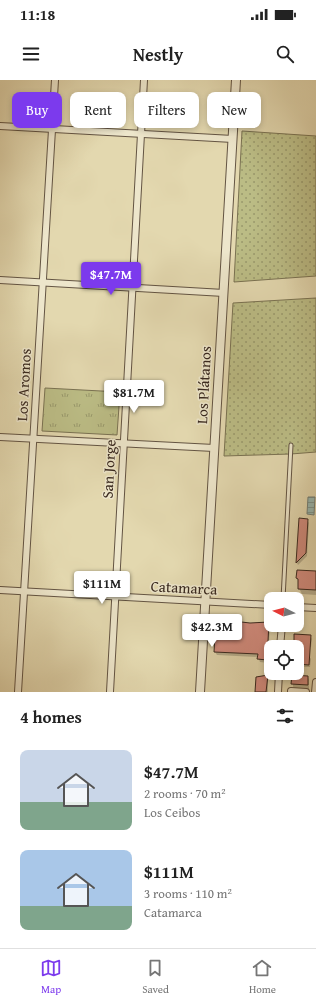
<!DOCTYPE html>
<meta charset="utf-8">
<style>
:root{--surface:#fff;--page:#f2f2f2;--text:#222;--muted:#767676;--line:#e0e0e0;--accent:#7c3aed}
body{margin:0;font-family:"Gentium Book Plus",serif;background:var(--page);color:var(--text);height:100vh;display:flex;flex-direction:column;font-size:15px;white-space:nowrap}
*{box-sizing:border-box;margin:0}
p{font-size:13px;color:var(--muted)}
.icon{flex:none;width:22px;height:22px;fill:none;stroke:currentColor;stroke-width:2;stroke-linecap:round;stroke-linejoin:round}
.map{position:relative;height:612px;overflow:hidden}
.panel{display:flex;flex-direction:column;background:var(--surface);flex:1}
.panel>*{flex:none}
.guide{position:absolute;left:12px;top:12px;width:292px;height:36px;display:flex;gap:8px}
.needle{width:26px;rotate:276deg}
.fabs{position:absolute;left:264px;top:512px;display:grid;gap:8px}
.fabs a{display:grid;place-items:center;width:40px;height:40px;border-radius:8px;background:var(--surface);box-shadow:0 2px 6px #0003;font-size:20px}
.price{position:absolute;translate:-50% -34px;padding:0 9px;border-radius:4px;background:#fff;color:#222;font-size:13px;line-height:26px;filter:drop-shadow(0 1px 2px #0008)}
.price::after{content:'';position:absolute;left:50%;top:24px;width:12px;height:9px;margin-left:-6px;background:inherit;clip-path:polygon(0 0,100% 0,50% 100%)}
.price.on{background:var(--accent);color:#fff}
ul{padding:0;list-style:none}
li{display:flex;align-items:center;gap:12px;height:100px;padding:0 20px}
li span{display:grid;place-items:center;flex:none;width:112px;height:80px;border-radius:8px;color:#555}
li>.icon{margin-inline-start:auto}
span .icon{width:48px;height:48px;fill:#fffc;stroke-width:1}
li b{font-size:17px}
h2{display:flex;justify-content:space-between;align-items:center;height:48px;padding:0 20px;font-size:17px}
.tag{padding:0 14px;border-radius:8px;background:var(--surface);box-shadow:0 2px 6px #0003;font-size:14px;line-height:36px}
.tag.on{background:var(--accent);color:#fff}
.status{display:flex;justify-content:space-between;align-items:center;height:28px;padding:0 20px;background:var(--surface);direction:ltr}
.status svg{height:11px;fill:currentColor}
header{display:flex;justify-content:space-between;align-items:center;height:52px;padding:0 20px;background:var(--surface);font-size:18px;font-weight:600}
.tab-bar{display:flex;justify-content:space-around;align-items:center;height:56px;border-top:1px solid var(--line);background:var(--surface);font-size:11px;color:var(--muted)}
.tab-bar a{display:grid;justify-items:center;gap:2px}
.tab-bar .on{color:var(--accent)}
.map>svg:first-child{display:block}
.grass{fill:url(#grass-dots);stroke:#7a7252}
.park{fill:url(#park-tufts);stroke:#7a7252}
.water{fill:url(#water-rules);stroke:#717e77}
.shadow{fill:#0003}
.building{fill:#d38c7f;stroke:#38281f}
.lines{fill:none;stroke-linecap:round;stroke-linejoin:round}
.service-casing{stroke:#635443;stroke-width:5}
.minor-casing{stroke:#635443;stroke-width:8}
.tertiary-casing{stroke:#635443;stroke-width:10}
.service{stroke:#ede6cb;stroke-width:3}
.minor{stroke:#ede6cb;stroke-width:6}
.tertiary{stroke:#ede6cb;stroke-width:8}
.labels{text-anchor:middle;stroke-width:3;stroke-linejoin:round;paint-order:stroke}
.street-label{font-size:15px;fill:#38281f;stroke:#ede6cb}
</style>
<div class="status"><b>11:18</b><svg viewBox="0 0 49 12"><path d="M0 12V9h3v3zM5 12V6h3v6zM10 12V3h3v9zM15 12V0h3v12zM26 1h20v11H26zM47 4h2v5h-2z"/></svg></div>
<header><svg class="icon" aria-label="menu" viewBox="0 0 24 24"><path d="M4 6h16M4 12h16M4 18h16"/></svg>Nestly<svg class="icon" aria-label="search" viewBox="0 0 24 24"><circle cx="10" cy="10" r="6"/><path d="M15 15l6 6"/></svg></header>
<div class="map">
<svg width="316" height="612" viewBox="0 0 316 612">
<defs>
<pattern id="grass-dots" width="8" height="8" patternUnits="userSpaceOnUse"><rect width="8" height="8" fill="#bbbc85"/><path d="M2 2h.1M6 6h.1" fill="none" stroke="#99996c" stroke-width="1.8" stroke-linecap="round"/></pattern>
<pattern id="park-tufts" width="24" height="20" patternUnits="userSpaceOnUse"><rect width="24" height="20" fill="#bbbc85"/><path d="M3 7l-1-3M5 7V3M7 7l1-3M15 17l-1-3M17 17v-4M19 17l1-3" fill="none" stroke="#99996c"/></pattern>
<pattern id="water-rules" width="6" height="5" patternUnits="userSpaceOnUse"><rect width="6" height="5" fill="#97b8b2"/><path d="M0 2.5h6" fill="none" stroke="#7c9690"/></pattern>
</defs>
<rect width="100%" height="100%" fill="#e3d8af"/>
<filter id="stains"><feTurbulence type="fractalNoise" baseFrequency=".005" numOctaves="4"/><feColorMatrix values="0 0 0 0 .2 0 0 0 0 .09 0 0 0 0 .02 0 0 0 .5 -.17"/></filter>
<radialGradient id="worn" r=".72"><stop offset=".6" stop-color="#630" stop-opacity="0"/><stop offset="1" stop-color="#630" stop-opacity=".3"/></radialGradient>
<g class="grass">
<polygon points="242,51 316,56 316,196 234,202"/>
<polygon points="316,218 316,372 291,374 224,376 233,223"/>
</g>
<polygon class="park" points="45,308 120,312 117,355 42,351"/>
<polygon class="water" points="308,417 315,417 314,435 307,434"/>
<g class="shadow">
<polygon points="300,439 307,440 309,443 307,476 298,485 297,483"/>
<polygon points="316,492 316,515 302,514 299,508 299,501 297,498"/>
<polygon points="269,543 270,545 268,583 260,582 258,577 217,575 215,572"/>
<polygon points="295,555 310,556 312,559 311,567 303,567 311,579 310,587 297,587 297,567 294,567"/>
<polygon points="267,596 268,598 268,612 256,612"/>
<polygon points="293,596 308,597 309,600 309,610 294,609 293,606"/>
</g>
<g class="building">
<polygon points="299,438 308,439 306,473 296,483"/>
<polygon points="297,490 316,491 316,510 298,509 298,499 296,498"/>
<polygon points="216,539 250,543 269,542 267,580 257,579 258,574 214,572"/>
<polygon points="294,554 311,555 309,585 297,584 297,564 294,564"/>
<polygon points="268,595 266,612 255,612 256,597"/>
<polygon points="292,595 308,596 308,605 291,604"/>
</g>
<g class="lines">
<g class="service-casing">
<polyline id="service" points="283,519 291,365"/>
</g>
<g class="minor-casing">
<g id="minor">
<polyline points="0,46 233,59"/>
<polyline points="0,200 224,213"/>
<polyline points="0,357 214,368"/>
<polyline points="0,510 271,525"/>
<polyline points="297,527 316,528"/>
<polyline points="280,567 282,545"/>
<polyline points="291,611 306,612"/>
<polyline points="18,612 55,0"/>
<polyline points="110,612 144,0"/>
<polyline points="278,612 279,593"/>
<polyline points="315,612 316,602"/>
</g>
</g>
<g class="tertiary-casing">
<polyline id="tertiary" points="200,612 236,0"/>
</g>
<use href="#service" class="service"/>
<use href="#minor" class="minor"/>
<use href="#tertiary" class="tertiary"/>
</g>
<g class="labels">
<g class="street-label">
<text transform="translate(24 305) rotate(-87)" y="5">Los Aromos</text>
<text transform="translate(204 305) rotate(-87)" y="5">Los Plátanos</text>
<text transform="translate(109 389) rotate(-87)" y="5">San Jorge</text>
<text transform="translate(184 508) rotate(3)" y="5">Catamarca</text>
</g>
</g>
<rect width="100%" height="100%" filter="url(#stains)"/>
<rect width="100%" height="100%" fill="url(#worn)"/>
</svg>
<div class="fabs">
<a><svg class="needle" viewBox="-14 -14 28 28"><path d="M0-13l5 13h-10z" fill="#e53935"/><path d="M0 13l5-13h-10z" fill="#767676"/></svg></a>
<a><svg class="icon" aria-label="locate" viewBox="0 0 24 24"><circle cx="12" cy="12" r="6"/><path d="M12 2v4M12 18v4M2 12h4M18 12h4"/></svg></a>
</div>
<b class="price on" style="left:111px;top:216px">$47.7M</b>
<b class="price" style="left:134px;top:334px">$81.7M</b>
<b class="price" style="left:102px;top:525px">$111M</b>
<b class="price" style="left:212px;top:568px">$42.3M</b>
<div class="guide">
<a class="tag on">Buy</a>
<a class="tag">Rent</a>
<a class="tag">Filters</a>
<a class="tag">New</a>
</div>
</div>
<section class="panel">
<h2>4 homes<svg class="icon" aria-label="filters" viewBox="0 0 24 24"><path d="M4 7h16M4 17h16"/><circle cx="9" cy="7" r="2"/><circle cx="15" cy="17" r="2"/></svg></h2>
<ul>
<li><span style="background:linear-gradient(#c9d6e8 65%,#7fa58c 0)"><svg class="icon" aria-label="home" viewBox="0 0 24 24"><path d="M3 11l9-7 9 7M6 9v11h12V9"/></svg></span><div><b>$47.7M</b><p>2 rooms · 70 m²</p><p>Los Ceibos</p></div></li>
<li><span style="background:linear-gradient(#a9c7e8 70%,#7fa58c 0)"><svg class="icon" aria-label="home" viewBox="0 0 24 24"><path d="M3 11l9-7 9 7M6 9v11h12V9"/></svg></span><div><b>$111M</b><p>3 rooms · 110 m²</p><p>Catamarca</p></div></li>
</ul>
</section>
<nav class="tab-bar">
<a class="on"><svg class="icon" aria-label="map" viewBox="0 0 24 24"><path d="M3 6l6-2 6 2 6-2v14l-6 2-6-2-6 2zM9 4v14M15 6v14"/></svg>Map</a>
<a><svg class="icon" aria-label="saved" viewBox="0 0 24 24"><path d="M7 4h10v16l-5-4-5 4z"/></svg>Saved</a>
<a><svg class="icon" aria-label="home" viewBox="0 0 24 24"><path d="M3 11l9-7 9 7M6 9v11h12V9"/></svg>Home</a>
</nav>
